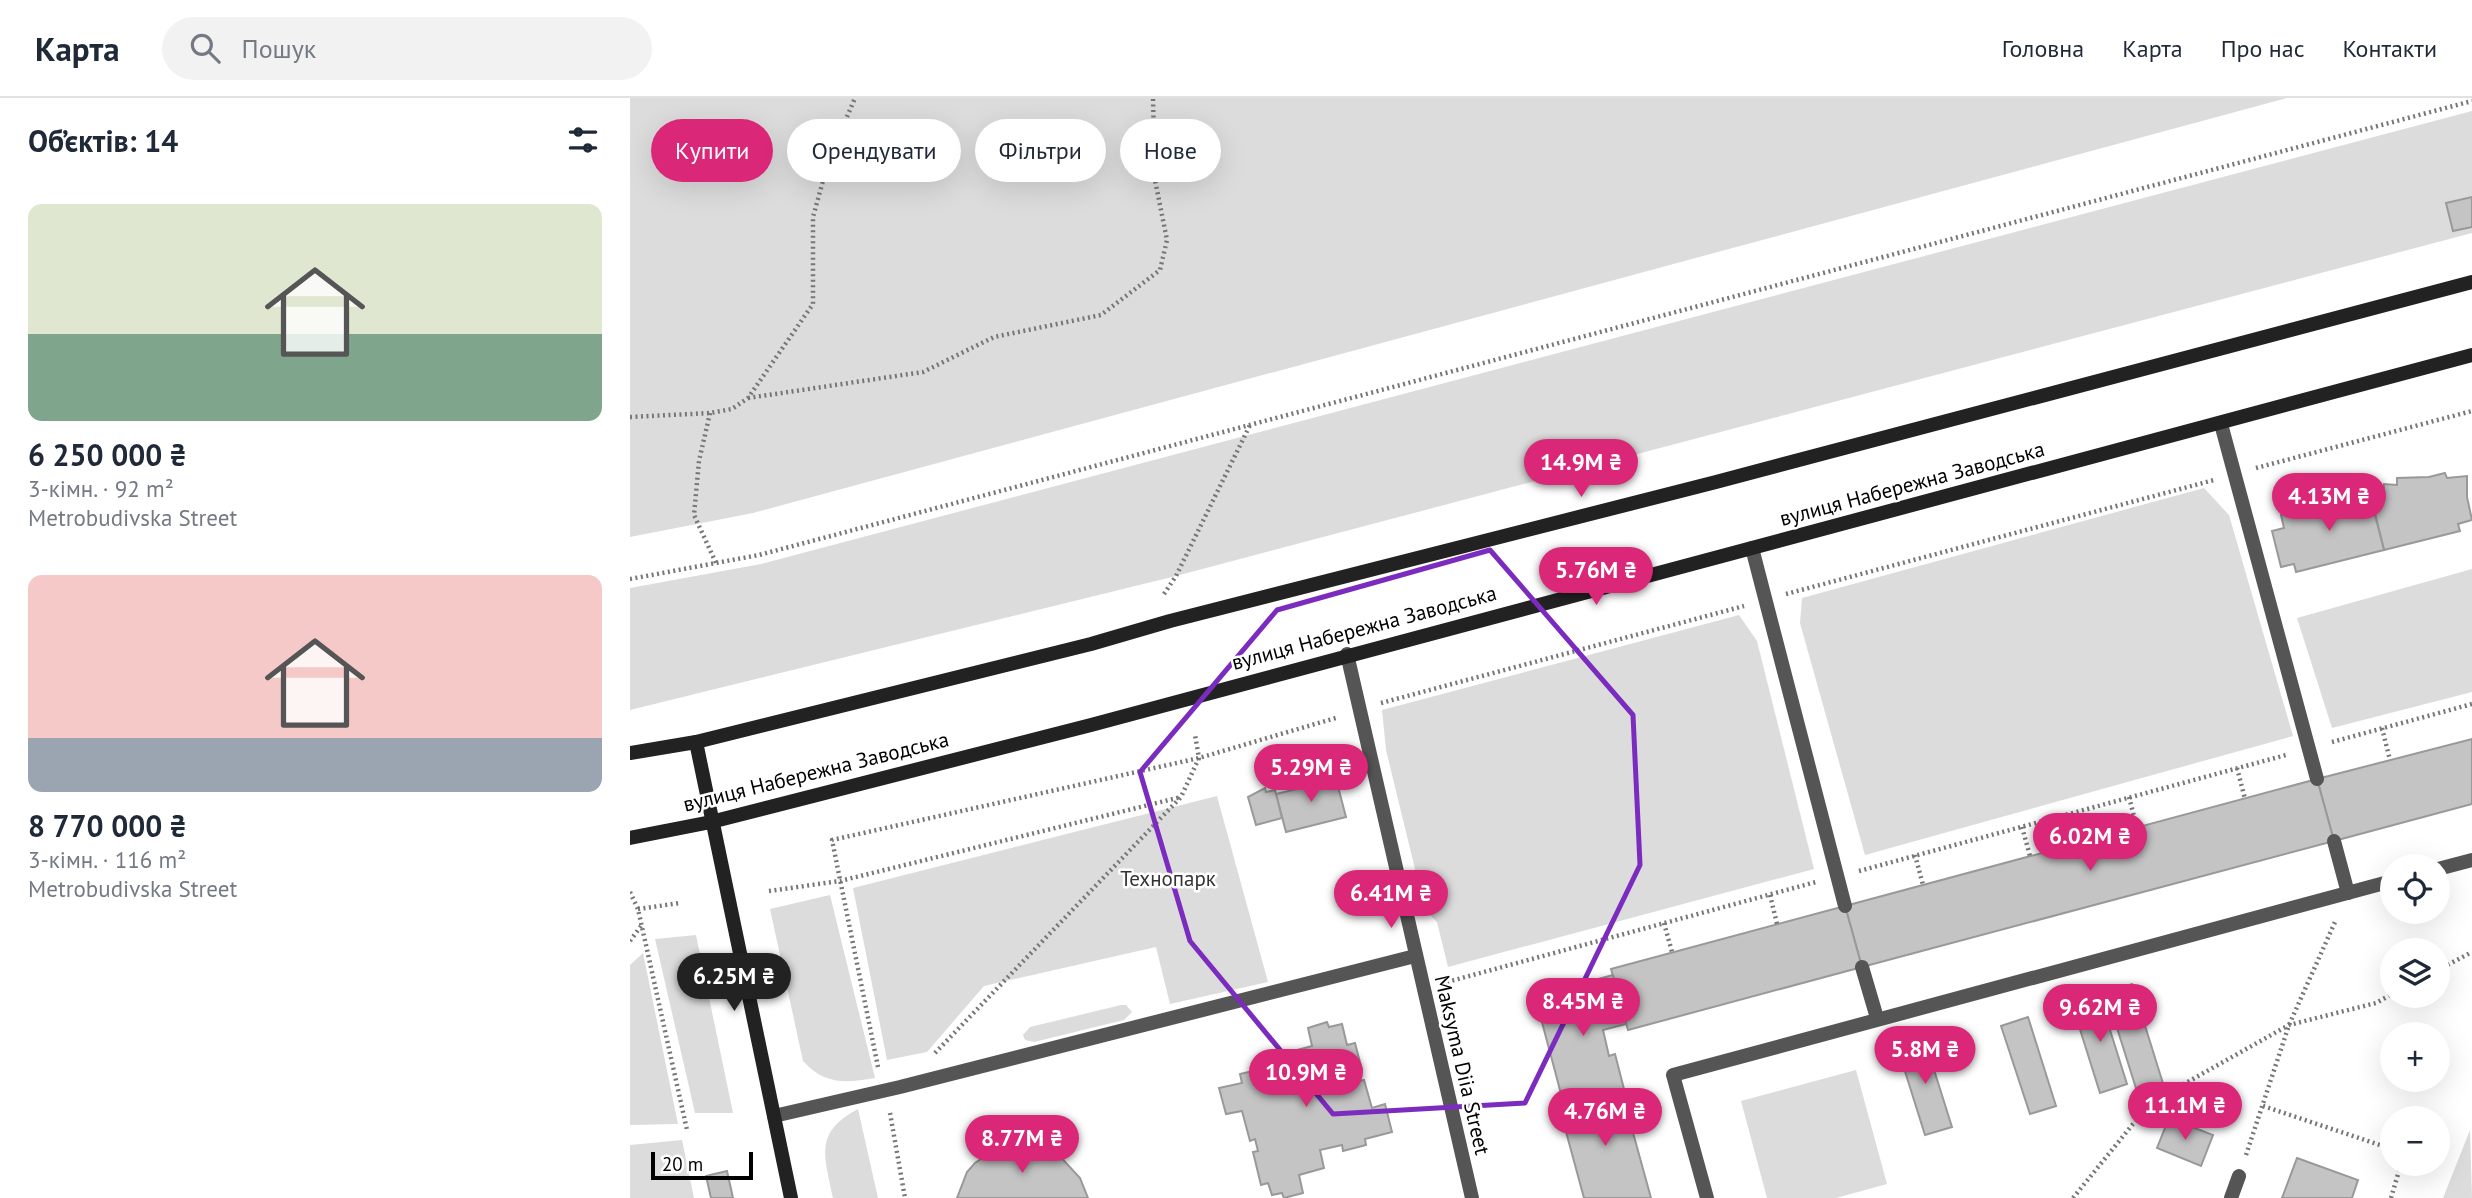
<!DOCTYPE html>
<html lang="uk">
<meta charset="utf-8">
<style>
:root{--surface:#fff;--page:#f2f2f3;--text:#1f2937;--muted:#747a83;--line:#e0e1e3;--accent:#db2777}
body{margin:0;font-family:"PT Sans",sans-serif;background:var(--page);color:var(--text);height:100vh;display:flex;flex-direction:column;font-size:26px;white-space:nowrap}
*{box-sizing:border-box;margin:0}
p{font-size:23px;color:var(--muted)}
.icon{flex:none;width:38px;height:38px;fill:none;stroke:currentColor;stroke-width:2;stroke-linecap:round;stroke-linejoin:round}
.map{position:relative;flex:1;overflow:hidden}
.details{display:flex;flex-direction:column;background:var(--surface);width:630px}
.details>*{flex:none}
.banner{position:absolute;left:21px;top:21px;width:665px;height:63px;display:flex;gap:14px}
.tools{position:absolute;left:1750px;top:756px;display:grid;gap:14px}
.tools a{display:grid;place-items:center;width:70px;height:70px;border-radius:50%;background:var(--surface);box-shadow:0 7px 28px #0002;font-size:35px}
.scale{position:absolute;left:21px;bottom:18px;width:102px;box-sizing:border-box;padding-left:7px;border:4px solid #000;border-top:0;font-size:19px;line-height:24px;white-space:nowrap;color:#000;-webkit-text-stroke:5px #fff;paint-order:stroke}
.price{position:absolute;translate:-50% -60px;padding:0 16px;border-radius:24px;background:var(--accent);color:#fff;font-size:23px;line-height:46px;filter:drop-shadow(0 2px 4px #0008)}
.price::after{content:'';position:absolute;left:50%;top:42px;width:21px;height:16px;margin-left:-10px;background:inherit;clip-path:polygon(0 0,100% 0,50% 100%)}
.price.active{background:#222;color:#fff}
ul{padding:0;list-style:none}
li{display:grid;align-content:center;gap:14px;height:371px;padding:0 28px}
li span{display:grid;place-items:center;height:217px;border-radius:14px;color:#555}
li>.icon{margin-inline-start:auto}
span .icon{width:126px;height:126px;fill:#fffc;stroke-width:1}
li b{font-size:30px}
h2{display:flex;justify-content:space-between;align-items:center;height:84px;padding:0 28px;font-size:30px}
.tag{padding:0 24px;border-radius:32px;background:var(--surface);box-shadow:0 7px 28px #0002;font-size:24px;line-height:63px}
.tag.active{background:var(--accent);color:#fff}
header{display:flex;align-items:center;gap:42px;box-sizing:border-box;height:98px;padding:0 35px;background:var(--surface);border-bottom:2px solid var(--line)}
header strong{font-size:33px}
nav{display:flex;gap:38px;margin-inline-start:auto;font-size:24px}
.search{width:490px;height:63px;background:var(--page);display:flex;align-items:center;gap:18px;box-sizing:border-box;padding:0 24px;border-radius:38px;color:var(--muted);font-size:26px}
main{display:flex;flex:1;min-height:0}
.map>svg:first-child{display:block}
.green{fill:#dcdcdc}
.building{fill:#c4c4c4;stroke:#999;stroke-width:2}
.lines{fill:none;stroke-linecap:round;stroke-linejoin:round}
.path{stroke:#777;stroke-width:4.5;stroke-dasharray:2 3.5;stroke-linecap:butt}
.lane{stroke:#555;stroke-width:14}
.street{stroke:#555;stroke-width:14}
.secondary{stroke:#222;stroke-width:14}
.marked{fill:none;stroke:#7b2cbf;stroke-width:5;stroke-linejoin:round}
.labels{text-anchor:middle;stroke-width:5;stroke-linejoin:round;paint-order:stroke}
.street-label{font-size:21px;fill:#000;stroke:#fff}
.park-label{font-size:21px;fill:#333;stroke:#fff}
</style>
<header>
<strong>Карта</strong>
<div class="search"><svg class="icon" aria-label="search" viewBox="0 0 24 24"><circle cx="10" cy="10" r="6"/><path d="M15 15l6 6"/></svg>Пошук</div>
<nav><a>Головна</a><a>Карта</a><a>Про нас</a><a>Контакти</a></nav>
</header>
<main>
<section class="details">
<h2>Об’єктів: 14<svg class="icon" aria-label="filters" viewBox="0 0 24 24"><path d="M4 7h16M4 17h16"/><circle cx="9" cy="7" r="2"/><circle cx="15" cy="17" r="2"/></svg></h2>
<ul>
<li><span style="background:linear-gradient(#dfe7d0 60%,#7fa58c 0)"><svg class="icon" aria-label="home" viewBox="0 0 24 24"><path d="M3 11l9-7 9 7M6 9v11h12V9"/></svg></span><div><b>6 250 000 ₴</b><p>3-кімн. · 92 m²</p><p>Metrobudivska Street</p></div></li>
<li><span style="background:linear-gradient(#f6c9c9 75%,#9aa5b1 0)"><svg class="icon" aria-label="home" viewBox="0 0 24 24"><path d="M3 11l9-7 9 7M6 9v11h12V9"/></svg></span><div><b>8 770 000 ₴</b><p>3-кімн. · 116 m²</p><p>Metrobudivska Street</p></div></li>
</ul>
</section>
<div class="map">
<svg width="1842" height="1100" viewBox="0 0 1842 1100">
<rect width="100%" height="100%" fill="#fff"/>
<g class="green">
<polygon points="0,0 1657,0 123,415 0,439"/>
<polygon points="1842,13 1842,135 546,478 0,612 0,490 131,466"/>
<polygon points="1574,390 1599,417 1663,638 1235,757 1170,525 1172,500"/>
<polygon points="1842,471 1842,594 1702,630 1667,520"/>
<polygon points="1109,517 1127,543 1184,771 818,869 807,824 795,812 756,652 752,612"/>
<polygon points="587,698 638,884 540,906 526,849 354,888 297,954 257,962 223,790"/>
<path d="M200,797L245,980C215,985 195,987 173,963L140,811Z"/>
<polygon points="66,837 103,1015 65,1015 25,841"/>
<polygon points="13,855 48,1026 0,1027 0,867"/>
<polygon points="491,907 496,907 502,914 494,922 404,944 395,942 393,937 400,929"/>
<polygon points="1226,972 1257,1086 1206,1100 1137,1100 1111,1003"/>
<path d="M228,1011L248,1100H203C195,1058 183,1035 228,1011Z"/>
<polygon points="1840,1032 1842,1100 1813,1100"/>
<polygon points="52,1042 64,1100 0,1100 0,1047"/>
</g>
<g class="building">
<polygon points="1842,99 1842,129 1823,133 1816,105"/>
<polygon points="1815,375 1817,380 1837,378 1837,399 1842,422 1828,426 1830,433 1754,452 1739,391 1754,391 1754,386 1767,387 1767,380 1799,379"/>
<polygon points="1739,394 1754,452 1666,474 1664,466 1651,469 1642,433 1654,430 1651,417"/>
<polygon points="1842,641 1842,706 1704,743 1687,681"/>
<polygon points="680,677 683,687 706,681 716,719 656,734 646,696 667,691 664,682"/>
<polygon points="1687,681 1704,743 1232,869 1215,808"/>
<polygon points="635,690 636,694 645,692 652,720 626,727 618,699"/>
<polygon points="1215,808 1232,869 998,932 981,871"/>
<polygon points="983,877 996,926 973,932 979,958 985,956 994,991 934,1007 905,898"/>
<polygon points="1502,886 1536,995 1510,1003 1476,895"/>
<polygon points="1469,897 1497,986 1470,995 1442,906"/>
<polygon points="1398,919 1426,1008 1400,1016 1371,928"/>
<polygon points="697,924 699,929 712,926 717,947 725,945 732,972 726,974 729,983 734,982 742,1010 755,1006 762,1034 735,1041 736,1047 713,1053 712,1047 690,1052 694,1070 669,1077 673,1095 654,1100 652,1095 642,1097 638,1085 631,1087 623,1054 628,1053 625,1041 620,1043 612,1013 596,1016 589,990 612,985 610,976 636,970 639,982 657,978 652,956 682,948 678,930"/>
<polygon points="1294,940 1322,1029 1295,1037 1267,948"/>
<polygon points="991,991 1021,1100 954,1100 929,1008"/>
<polygon points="1539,1020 1583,1037 1571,1068 1527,1050"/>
<polygon points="383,1045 405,1046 426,1054 450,1080 458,1100 327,1100 337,1074 345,1065 363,1053"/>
<polygon points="1667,1060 1728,1082 1722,1100 1652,1100"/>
<polygon points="97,1073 103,1100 81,1100 76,1078"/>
</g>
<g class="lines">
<g class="path">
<polyline points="118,300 293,274 364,239 471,217 530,172 537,142 525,82 523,0"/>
<polyline points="80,315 69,363 64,417 86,465"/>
<polyline points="0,319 80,315 102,311 118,300 183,206 183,119 199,61 225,0"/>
<polyline points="1626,370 1842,313"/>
<polyline points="0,481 129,457 1842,3"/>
<polyline points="534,496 546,478 620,327"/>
<polyline points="1156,496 1584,382"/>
<polyline points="751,605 1114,508"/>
<polyline points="1752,630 1760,662"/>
<polyline points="1702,644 1842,606"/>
<polyline points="1607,670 1615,701"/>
<polyline points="1499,699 1507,730"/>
<polyline points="1392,729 1400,758"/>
<polyline points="1285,757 1293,787"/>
<polyline points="1229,773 1656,657"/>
<polyline points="139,793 210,783 551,699"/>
<polyline points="0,794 8,811 57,1032"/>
<polyline points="1140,797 1147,826"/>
<polyline points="8,811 50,805"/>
<polyline points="1034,825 1042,854"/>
<polyline points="0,843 11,828"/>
<polyline points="1808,872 1842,854"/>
<polyline points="817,884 1186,784"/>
<polyline points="305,955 551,699 569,660 565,637"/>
<polyline points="248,969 202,742 569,660 709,619"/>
<polyline points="1633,1008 1762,1051"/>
<polyline points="260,1015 275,1100"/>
<polyline points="1616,1057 1659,927 1705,824"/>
<polyline points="1443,1100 1503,1026 1529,1000 1659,927 1746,905 1762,896"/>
<polyline points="1761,1100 1771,1066"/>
</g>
<g class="lane">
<polyline points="1591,326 1687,681"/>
<polyline points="1122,450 1215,808"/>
<polyline points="1704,743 1718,795"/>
<polyline points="1808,771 1842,762"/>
<polyline points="1232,869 1247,920"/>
<polyline points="144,1018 270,989 785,858"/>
<polyline points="1077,1100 1043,977 1762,783"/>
<polyline points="1601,1100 1609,1078"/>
</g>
<polyline class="street" points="717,556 842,1100"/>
<g class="secondary">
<polyline points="66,644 161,1100"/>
<polyline points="0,655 66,644 461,546 540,523 1086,384 1842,184"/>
<polyline points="0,740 81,724 461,627 1842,257"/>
</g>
</g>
<path class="marked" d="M860,452L1003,617L1010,767L895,1005L703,1016L560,843L510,674L647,512Z"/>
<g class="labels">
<g class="street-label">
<text transform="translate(1282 386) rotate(-15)" y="7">вулиця Набережна Заводська</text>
<text transform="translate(734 530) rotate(-15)" y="7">вулиця Набережна Заводська</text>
<text transform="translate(186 674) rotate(-14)" y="7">вулиця Набережна Заводська</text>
<text transform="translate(832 967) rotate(77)" y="7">Maksyma Diia Street</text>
</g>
<g class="park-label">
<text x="538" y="788">Технопарк</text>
</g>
</g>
</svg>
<div class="tools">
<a><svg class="icon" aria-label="locate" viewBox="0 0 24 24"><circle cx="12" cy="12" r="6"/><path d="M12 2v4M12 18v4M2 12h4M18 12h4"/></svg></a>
<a><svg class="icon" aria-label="layers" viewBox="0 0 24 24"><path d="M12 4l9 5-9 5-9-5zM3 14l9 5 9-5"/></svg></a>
<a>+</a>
<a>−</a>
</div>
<div class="scale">20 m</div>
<b class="price" style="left:951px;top:401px">14.9M ₴</b>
<b class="price" style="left:1699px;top:435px">4.13M ₴</b>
<b class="price" style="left:966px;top:509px">5.76M ₴</b>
<b class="price" style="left:681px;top:706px">5.29M ₴</b>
<b class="price" style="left:1460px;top:775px">6.02M ₴</b>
<b class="price" style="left:761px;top:832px">6.41M ₴</b>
<b class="price active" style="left:104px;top:915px">6.25M ₴</b>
<b class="price" style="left:953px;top:940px">8.45M ₴</b>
<b class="price" style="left:1470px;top:946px">9.62M ₴</b>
<b class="price" style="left:1295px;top:988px">5.8M ₴</b>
<b class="price" style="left:676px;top:1011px">10.9M ₴</b>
<b class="price" style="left:1555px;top:1044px">11.1M ₴</b>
<b class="price" style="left:975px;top:1050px">4.76M ₴</b>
<b class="price" style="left:392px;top:1077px">8.77M ₴</b>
<div class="banner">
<a class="tag active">Купити</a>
<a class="tag">Орендувати</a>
<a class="tag">Фільтри</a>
<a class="tag">Нове</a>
</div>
</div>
</main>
